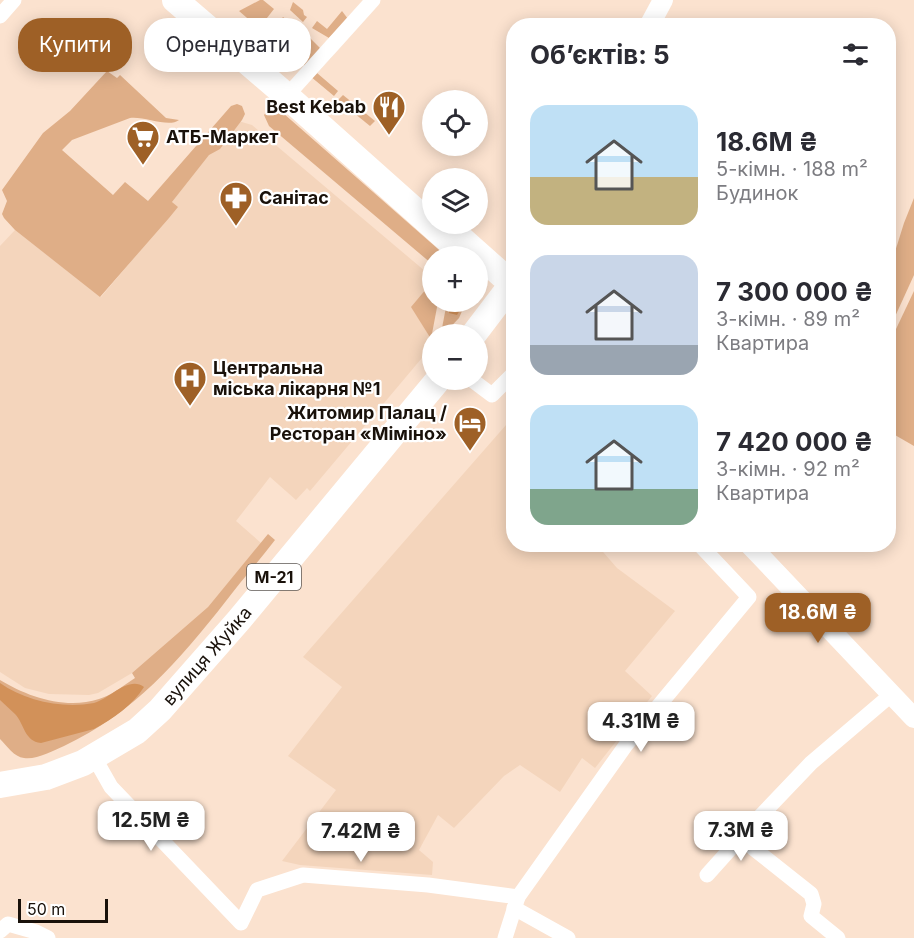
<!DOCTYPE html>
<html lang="uk">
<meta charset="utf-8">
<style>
:root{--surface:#fff;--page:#f2f2f3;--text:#2b2b33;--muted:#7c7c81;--accent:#9e6026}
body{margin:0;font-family:Inter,sans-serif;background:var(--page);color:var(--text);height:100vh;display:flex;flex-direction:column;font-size:22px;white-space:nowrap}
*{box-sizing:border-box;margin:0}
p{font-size:20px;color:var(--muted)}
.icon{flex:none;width:33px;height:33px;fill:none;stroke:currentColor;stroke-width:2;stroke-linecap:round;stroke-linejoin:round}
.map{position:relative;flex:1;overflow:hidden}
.details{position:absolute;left:506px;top:18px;width:390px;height:534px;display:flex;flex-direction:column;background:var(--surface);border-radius:24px;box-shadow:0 3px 15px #0003}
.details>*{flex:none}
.hud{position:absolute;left:18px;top:18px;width:398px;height:54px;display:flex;gap:12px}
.tools{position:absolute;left:422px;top:90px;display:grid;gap:12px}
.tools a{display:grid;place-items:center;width:66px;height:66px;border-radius:50%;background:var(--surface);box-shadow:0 3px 15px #0003;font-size:30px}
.scale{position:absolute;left:18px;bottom:15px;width:90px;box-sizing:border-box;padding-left:6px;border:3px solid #19110a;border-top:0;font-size:16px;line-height:21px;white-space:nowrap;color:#19110a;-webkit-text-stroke:4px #fff;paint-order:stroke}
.price{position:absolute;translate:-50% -51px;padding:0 14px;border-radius:12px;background:#fff;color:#222;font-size:20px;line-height:39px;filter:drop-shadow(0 2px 3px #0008)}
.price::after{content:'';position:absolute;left:50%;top:36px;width:18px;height:14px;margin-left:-9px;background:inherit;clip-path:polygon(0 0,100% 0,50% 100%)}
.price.current{background:var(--accent);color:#fff}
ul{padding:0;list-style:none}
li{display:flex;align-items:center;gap:18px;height:150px;padding:0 24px}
li span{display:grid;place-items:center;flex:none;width:168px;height:120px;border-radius:18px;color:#555}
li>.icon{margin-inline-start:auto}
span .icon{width:72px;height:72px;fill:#fffc;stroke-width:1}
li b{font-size:26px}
h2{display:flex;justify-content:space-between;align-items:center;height:72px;padding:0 24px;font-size:26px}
.tag{padding:0 21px;border-radius:24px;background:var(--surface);box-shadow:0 3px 15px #0003;font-size:21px;line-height:54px}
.tag.current{background:var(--accent);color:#fff}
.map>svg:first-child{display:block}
.built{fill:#f4d5bc}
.green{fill:#dfae87}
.forest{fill:#d29159}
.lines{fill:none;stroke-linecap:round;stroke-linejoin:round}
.street{stroke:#fff;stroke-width:15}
.secondary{stroke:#fff;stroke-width:20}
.highway{stroke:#fff;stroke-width:26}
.labels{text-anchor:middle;stroke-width:4.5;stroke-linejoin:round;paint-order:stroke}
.shield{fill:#fff;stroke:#5e5854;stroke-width:1.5}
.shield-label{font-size:16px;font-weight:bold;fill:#19110a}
.poi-label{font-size:18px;font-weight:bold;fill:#19110a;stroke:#fff;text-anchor:start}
.street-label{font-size:18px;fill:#19110a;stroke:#fff}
</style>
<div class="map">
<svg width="914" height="938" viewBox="0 0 914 938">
<rect width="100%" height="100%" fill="#fbe2cf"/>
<g class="built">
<polygon points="235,120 252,125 432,277 432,282 412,307 431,339 432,346 310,491 307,488 296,500 270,477 236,521 261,543 208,607 132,673 98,693 89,695 49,694 25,688 0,672 0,246 15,230 101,297 177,207 172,202"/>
<polygon points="506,425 513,435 513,544 597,545 617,568 675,611 625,671 652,696 595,768 582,758 560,792 520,765 504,776 454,828 438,815 419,850 433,862 432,875 300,865 282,861 336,790 288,756 342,687 303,657"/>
</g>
<g class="green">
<polygon points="260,0 263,0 274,9 256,32 251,28 254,24 239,11"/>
<polygon points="293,2 303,10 304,15 307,17 303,22 290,10"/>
<polygon points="342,11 348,19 329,38 312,28 317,21 327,29"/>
<polygon points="283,17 304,33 302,63 298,68 265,41"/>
<polygon points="306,34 321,49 305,67 304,65"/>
<polygon points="335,53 317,73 338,91 334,96 310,76"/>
<path d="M107,71L117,78L120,75L166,118L179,120C169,128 144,116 130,118L72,140L62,150L113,195L125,182L148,201L231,106L237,104L242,106L245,114L242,120L220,149L209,155L172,202L178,207L169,218L100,297L15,230L4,218L2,214L7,201L2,190L43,133L70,111Z"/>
<polygon points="343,95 375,121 370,126 338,100"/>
<polygon points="274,105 275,106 446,256 432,256 432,264 269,126 264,115 271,106"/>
<polygon points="914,198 914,275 888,332 888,274 904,223"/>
<polygon points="432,282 432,302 438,302 431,339 411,307"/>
<polygon points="914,291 914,446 888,431 888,346"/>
<polygon points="447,302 466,302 459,318 444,334 442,328"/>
<path d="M268,534L275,540C259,561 242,580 226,601C179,661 134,713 64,746C53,751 36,760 24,758C14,757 7,746 0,739V680C28,697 66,710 99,699C112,695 123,686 135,678L132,673L208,607Z"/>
</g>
<g class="forest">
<polygon points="449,302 461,302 460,310 457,315 449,313"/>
<path d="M0,683C25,701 63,709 94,703C109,699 129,675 144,687C133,705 113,719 94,729L41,743C24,741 25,725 15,714C10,709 5,705 0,700Z"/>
</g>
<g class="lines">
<g class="street">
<polyline points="0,16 14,0"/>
<polyline points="292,90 373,0"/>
<polyline points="472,380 492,395 513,374"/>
<polyline points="94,757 111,787 241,923 257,890 303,875 428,885 518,897"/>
<polyline points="707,875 750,827"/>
<polyline points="514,908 568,938"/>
<polyline points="0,931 8,924 36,932 48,938"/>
<polyline points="505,938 518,897 626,745 749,597 699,544"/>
<polyline points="838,938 811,916 814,904 811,894 753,848 750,827 811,763 892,694"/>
</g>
<g class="secondary">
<polyline points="649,26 663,0"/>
<polyline points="749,544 914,718"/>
</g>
<g class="highway">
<polyline points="175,0 280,90 466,256"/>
<polyline points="458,236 512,284 474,334"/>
<path id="s1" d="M0,785L46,777L83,763L137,731L160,710L239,620L438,380"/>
</g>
</g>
<defs>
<g id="restaurant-pin" transform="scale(1.725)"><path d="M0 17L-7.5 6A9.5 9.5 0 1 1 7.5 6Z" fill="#9e6026" stroke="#fff"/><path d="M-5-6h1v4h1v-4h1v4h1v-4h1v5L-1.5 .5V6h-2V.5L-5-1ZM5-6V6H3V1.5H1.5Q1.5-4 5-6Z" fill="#fff"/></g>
<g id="supermarket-pin" transform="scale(1.725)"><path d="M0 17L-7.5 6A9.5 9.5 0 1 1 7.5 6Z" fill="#9e6026" stroke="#fff"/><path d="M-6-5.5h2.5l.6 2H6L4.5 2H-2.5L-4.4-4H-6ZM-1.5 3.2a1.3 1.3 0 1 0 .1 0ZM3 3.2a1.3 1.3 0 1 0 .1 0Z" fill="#fff"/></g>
<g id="pharmacy-pin" transform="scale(1.725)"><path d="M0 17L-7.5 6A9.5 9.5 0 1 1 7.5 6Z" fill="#9e6026" stroke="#fff"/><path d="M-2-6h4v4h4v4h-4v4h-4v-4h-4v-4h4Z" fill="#fff"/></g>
<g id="hospital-pin" transform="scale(1.725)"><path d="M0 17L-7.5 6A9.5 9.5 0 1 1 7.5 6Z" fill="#9e6026" stroke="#fff"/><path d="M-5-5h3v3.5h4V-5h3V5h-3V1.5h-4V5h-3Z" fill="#fff"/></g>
<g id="hotel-pin" transform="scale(1.725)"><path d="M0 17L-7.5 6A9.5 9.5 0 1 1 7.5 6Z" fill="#9e6026" stroke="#fff"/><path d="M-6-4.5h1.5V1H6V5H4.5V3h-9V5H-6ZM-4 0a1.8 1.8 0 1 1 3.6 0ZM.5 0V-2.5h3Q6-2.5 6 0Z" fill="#fff"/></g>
</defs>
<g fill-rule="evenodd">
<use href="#restaurant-pin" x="389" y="107"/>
<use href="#supermarket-pin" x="143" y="137"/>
<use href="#pharmacy-pin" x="236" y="198"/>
<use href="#hospital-pin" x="190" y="378"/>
<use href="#hotel-pin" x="470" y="423"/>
</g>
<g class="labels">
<rect class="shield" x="247" y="564" width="54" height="26" rx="4.5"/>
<g class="shield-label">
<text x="274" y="583">М-21</text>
</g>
<g class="poi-label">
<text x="366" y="113" text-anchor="end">Best Kebab</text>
<text x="166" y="143">АТБ-Маркет</text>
<text x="259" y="204">Санітас</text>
<text x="213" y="374">Центральна<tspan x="213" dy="21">міська лікарня №1</tspan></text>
<text x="447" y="419" text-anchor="end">Житомир Палац /<tspan x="447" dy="21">Ресторан «Міміно»</tspan></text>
</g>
<g class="street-label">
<text dy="6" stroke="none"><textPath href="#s1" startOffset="252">вулиця Жуйка</textPath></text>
</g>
</g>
</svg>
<div class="tools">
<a><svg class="icon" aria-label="locate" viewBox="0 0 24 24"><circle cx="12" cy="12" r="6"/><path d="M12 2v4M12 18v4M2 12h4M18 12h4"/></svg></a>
<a><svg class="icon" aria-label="layers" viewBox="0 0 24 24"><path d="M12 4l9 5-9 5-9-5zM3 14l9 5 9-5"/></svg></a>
<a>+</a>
<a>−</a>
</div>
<div class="scale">50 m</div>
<b class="price current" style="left:818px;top:644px">18.6M ₴</b>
<b class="price" style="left:641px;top:753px">4.31M ₴</b>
<b class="price" style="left:151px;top:852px">12.5M ₴</b>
<b class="price" style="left:741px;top:862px">7.3M ₴</b>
<b class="price" style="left:361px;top:863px">7.42M ₴</b>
<div class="hud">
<a class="tag current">Купити</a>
<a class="tag">Орендувати</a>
</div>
<section class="details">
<h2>Об’єктів: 5<svg class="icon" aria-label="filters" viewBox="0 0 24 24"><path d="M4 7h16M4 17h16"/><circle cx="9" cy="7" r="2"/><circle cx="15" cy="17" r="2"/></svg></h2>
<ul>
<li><span style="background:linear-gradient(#bfe0f5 60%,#c2b280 0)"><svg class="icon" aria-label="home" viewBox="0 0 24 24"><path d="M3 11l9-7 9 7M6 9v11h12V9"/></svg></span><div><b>18.6M ₴</b><p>5-кімн. · 188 m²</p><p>Будинок</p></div></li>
<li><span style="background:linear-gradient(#c9d6e8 75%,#9aa5b1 0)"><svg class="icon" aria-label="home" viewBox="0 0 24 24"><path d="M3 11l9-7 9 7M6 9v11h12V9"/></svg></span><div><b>7 300 000 ₴</b><p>3-кімн. · 89 m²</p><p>Квартира</p></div></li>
<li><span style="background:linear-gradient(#bfe0f5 70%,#7fa58c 0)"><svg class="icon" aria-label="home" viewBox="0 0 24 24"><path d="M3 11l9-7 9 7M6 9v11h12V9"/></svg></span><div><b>7 420 000 ₴</b><p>3-кімн. · 92 m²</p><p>Квартира</p></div></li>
</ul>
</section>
</div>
